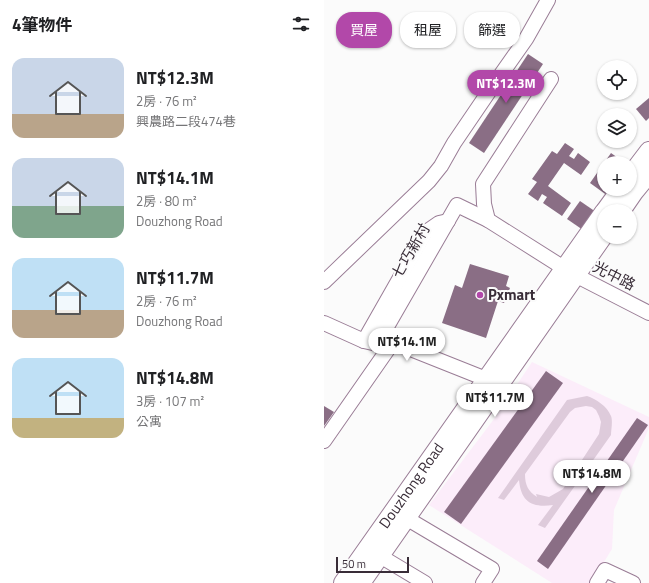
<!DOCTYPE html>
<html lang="zh-TW">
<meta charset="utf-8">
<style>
:root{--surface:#fff;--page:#f6f6f6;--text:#202124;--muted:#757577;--accent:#b248a9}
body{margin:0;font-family:"Titillium Web","Noto Sans TC",sans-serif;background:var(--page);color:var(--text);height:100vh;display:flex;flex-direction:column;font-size:15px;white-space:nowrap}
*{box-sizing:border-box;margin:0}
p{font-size:13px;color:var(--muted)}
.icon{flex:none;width:22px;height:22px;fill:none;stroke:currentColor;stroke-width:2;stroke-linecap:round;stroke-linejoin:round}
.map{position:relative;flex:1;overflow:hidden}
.panel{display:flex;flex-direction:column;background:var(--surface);width:324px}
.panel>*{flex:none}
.top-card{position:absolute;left:12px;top:12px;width:253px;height:36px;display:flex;gap:8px}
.tools{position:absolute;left:273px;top:60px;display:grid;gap:8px}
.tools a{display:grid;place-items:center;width:40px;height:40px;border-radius:50%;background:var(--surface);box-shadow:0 1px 3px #0004;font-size:20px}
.scale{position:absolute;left:12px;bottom:10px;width:73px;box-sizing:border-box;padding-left:4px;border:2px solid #392d38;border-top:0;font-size:11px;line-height:14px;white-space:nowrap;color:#392d38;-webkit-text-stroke:3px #fbfbfb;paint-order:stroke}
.price{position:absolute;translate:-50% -34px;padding:0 9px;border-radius:14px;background:#fff;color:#222;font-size:13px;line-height:26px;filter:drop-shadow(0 1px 2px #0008)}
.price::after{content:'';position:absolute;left:50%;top:24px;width:12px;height:9px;margin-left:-6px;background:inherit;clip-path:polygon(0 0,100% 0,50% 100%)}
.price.on{background:var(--accent);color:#fff}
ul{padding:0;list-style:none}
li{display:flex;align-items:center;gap:12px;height:100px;padding:0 12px}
li span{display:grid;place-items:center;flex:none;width:112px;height:80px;border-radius:12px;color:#555}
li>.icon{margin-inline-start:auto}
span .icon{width:48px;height:48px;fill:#fffc;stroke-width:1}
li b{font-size:17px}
h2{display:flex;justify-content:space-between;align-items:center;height:48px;padding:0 12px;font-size:17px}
.chip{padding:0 14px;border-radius:16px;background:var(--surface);box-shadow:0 1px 3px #0004;font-size:14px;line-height:36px}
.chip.on{background:var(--accent);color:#fff}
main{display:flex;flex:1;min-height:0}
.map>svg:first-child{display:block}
.built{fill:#fcedfa}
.green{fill:#decbdb;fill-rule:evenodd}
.building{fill:#8a6e85}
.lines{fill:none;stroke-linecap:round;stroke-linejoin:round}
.minor-casing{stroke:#9a7d96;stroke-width:16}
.major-casing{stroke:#9a7d96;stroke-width:20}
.minor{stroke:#fff;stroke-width:14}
.major{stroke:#fff;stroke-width:18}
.poi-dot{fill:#b248a9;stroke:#fbfbfb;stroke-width:1.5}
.labels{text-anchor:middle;stroke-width:4;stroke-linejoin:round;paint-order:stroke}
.street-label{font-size:15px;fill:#392d38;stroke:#fbfbfb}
.poi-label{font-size:15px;font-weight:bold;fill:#392d38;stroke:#fbfbfb;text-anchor:start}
</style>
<main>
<section class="panel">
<h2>4筆物件<svg class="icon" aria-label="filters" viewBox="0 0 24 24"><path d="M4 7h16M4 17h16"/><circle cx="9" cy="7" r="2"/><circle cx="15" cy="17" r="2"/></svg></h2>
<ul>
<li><span style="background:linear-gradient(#c9d6e8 70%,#b9a48a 0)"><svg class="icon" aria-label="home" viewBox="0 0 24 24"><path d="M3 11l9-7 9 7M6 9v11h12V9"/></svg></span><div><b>NT$12.3M</b><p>2房 · 76 m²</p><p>興農路二段474巷</p></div></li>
<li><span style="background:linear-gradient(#c9d6e8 60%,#7fa58c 0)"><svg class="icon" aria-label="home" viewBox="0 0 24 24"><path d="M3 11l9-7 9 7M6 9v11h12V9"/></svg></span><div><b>NT$14.1M</b><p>2房 · 80 m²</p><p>Douzhong Road</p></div></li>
<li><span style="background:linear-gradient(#bfe0f5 65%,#b9a48a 0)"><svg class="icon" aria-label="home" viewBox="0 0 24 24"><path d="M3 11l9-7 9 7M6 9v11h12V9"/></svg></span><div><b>NT$11.7M</b><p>2房 · 76 m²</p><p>Douzhong Road</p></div></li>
<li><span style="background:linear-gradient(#bfe0f5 75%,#c2b280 0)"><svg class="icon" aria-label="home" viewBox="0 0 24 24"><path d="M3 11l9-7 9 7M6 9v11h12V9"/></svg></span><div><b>NT$14.8M</b><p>3房 · 107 m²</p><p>公寓</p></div></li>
</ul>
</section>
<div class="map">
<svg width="325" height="583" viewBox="0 0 325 583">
<rect width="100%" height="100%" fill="#fbfbfb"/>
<polygon class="built" points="208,362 325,417 325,428 290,510 288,549 267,583 228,583 105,505 170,419"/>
<path class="green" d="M263,396C272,399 283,406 287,416C289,421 287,430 287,435L221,528L214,525L229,505C208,508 197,502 195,480L180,500L174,498L243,400ZM262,406L268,407L272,410L275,416L277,422L275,434L239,489L225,497L212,494L213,497C204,491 201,485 201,474L246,412L251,408Z"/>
<g class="building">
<polygon points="204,54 219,64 160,153 145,143"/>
<polygon points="325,98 325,118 322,121 312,109"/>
<polygon points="241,143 250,149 245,156 250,159 254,153 266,162 257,175 240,163 224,186 247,203 238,216 219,203 223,197 218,194 214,201 204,194 213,182 208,179 228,151 233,154"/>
<polygon points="287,153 301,163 280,163"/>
<polygon points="280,163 280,189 288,189 284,196 266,183"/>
<polygon points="256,201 272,212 259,230 243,219"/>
<polygon points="146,264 185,276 182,286 186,288 180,303 174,301 162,338 118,323 131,285 138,288"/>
<polygon points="222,371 239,383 137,524 120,512"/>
<polygon points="0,406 10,412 0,426"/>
<polygon points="313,418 324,425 224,569 213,561"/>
</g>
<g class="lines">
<g class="minor-casing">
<g id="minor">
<polyline points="227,79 159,184 160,204 164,220 251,275 325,313"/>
<polyline points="0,282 105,181 117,166 130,143 164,93 202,39 224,0"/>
<polyline points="0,323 40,341 53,344 69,342 162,379 171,384"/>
<polyline points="40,341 102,232 115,223 124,221"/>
<polyline points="53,344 133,205 164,220"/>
<polyline points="0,441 69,342"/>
<polyline points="82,518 168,569 159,583"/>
<polyline points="56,556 101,583"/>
<polyline points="273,583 281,570 309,583"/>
</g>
</g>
<g class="major-casing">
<g id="major">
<polyline points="306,176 325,151"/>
<polyline points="281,211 297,189"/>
<polyline points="297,211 310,192 325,174"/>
<path id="s1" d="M19,583L280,212"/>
<polyline points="37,583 280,235"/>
</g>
</g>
<use href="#minor" class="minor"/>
<use href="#major" class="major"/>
</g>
<circle class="poi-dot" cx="156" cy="295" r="4"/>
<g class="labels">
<g class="street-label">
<text transform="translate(87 251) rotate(-60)" y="5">七巧新村</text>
<text transform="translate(290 276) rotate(27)" y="5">光中路</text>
<text dy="5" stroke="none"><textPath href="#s1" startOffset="119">Douzhong Road</textPath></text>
</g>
<g class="poi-label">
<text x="164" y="300">Pxmart</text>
</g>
</g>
</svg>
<div class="tools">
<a><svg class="icon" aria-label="locate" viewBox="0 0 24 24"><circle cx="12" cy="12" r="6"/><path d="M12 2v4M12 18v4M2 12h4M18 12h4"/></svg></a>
<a><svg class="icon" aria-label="layers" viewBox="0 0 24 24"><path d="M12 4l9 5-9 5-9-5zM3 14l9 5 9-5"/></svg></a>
<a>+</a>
<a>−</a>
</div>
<div class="scale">50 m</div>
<b class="price on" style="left:182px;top:104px">NT$12.3M</b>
<b class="price" style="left:83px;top:362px">NT$14.1M</b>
<b class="price" style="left:171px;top:418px">NT$11.7M</b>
<b class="price" style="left:268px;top:494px">NT$14.8M</b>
<div class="top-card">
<a class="chip on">買屋</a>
<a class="chip">租屋</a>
<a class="chip">篩選</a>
</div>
</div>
</main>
